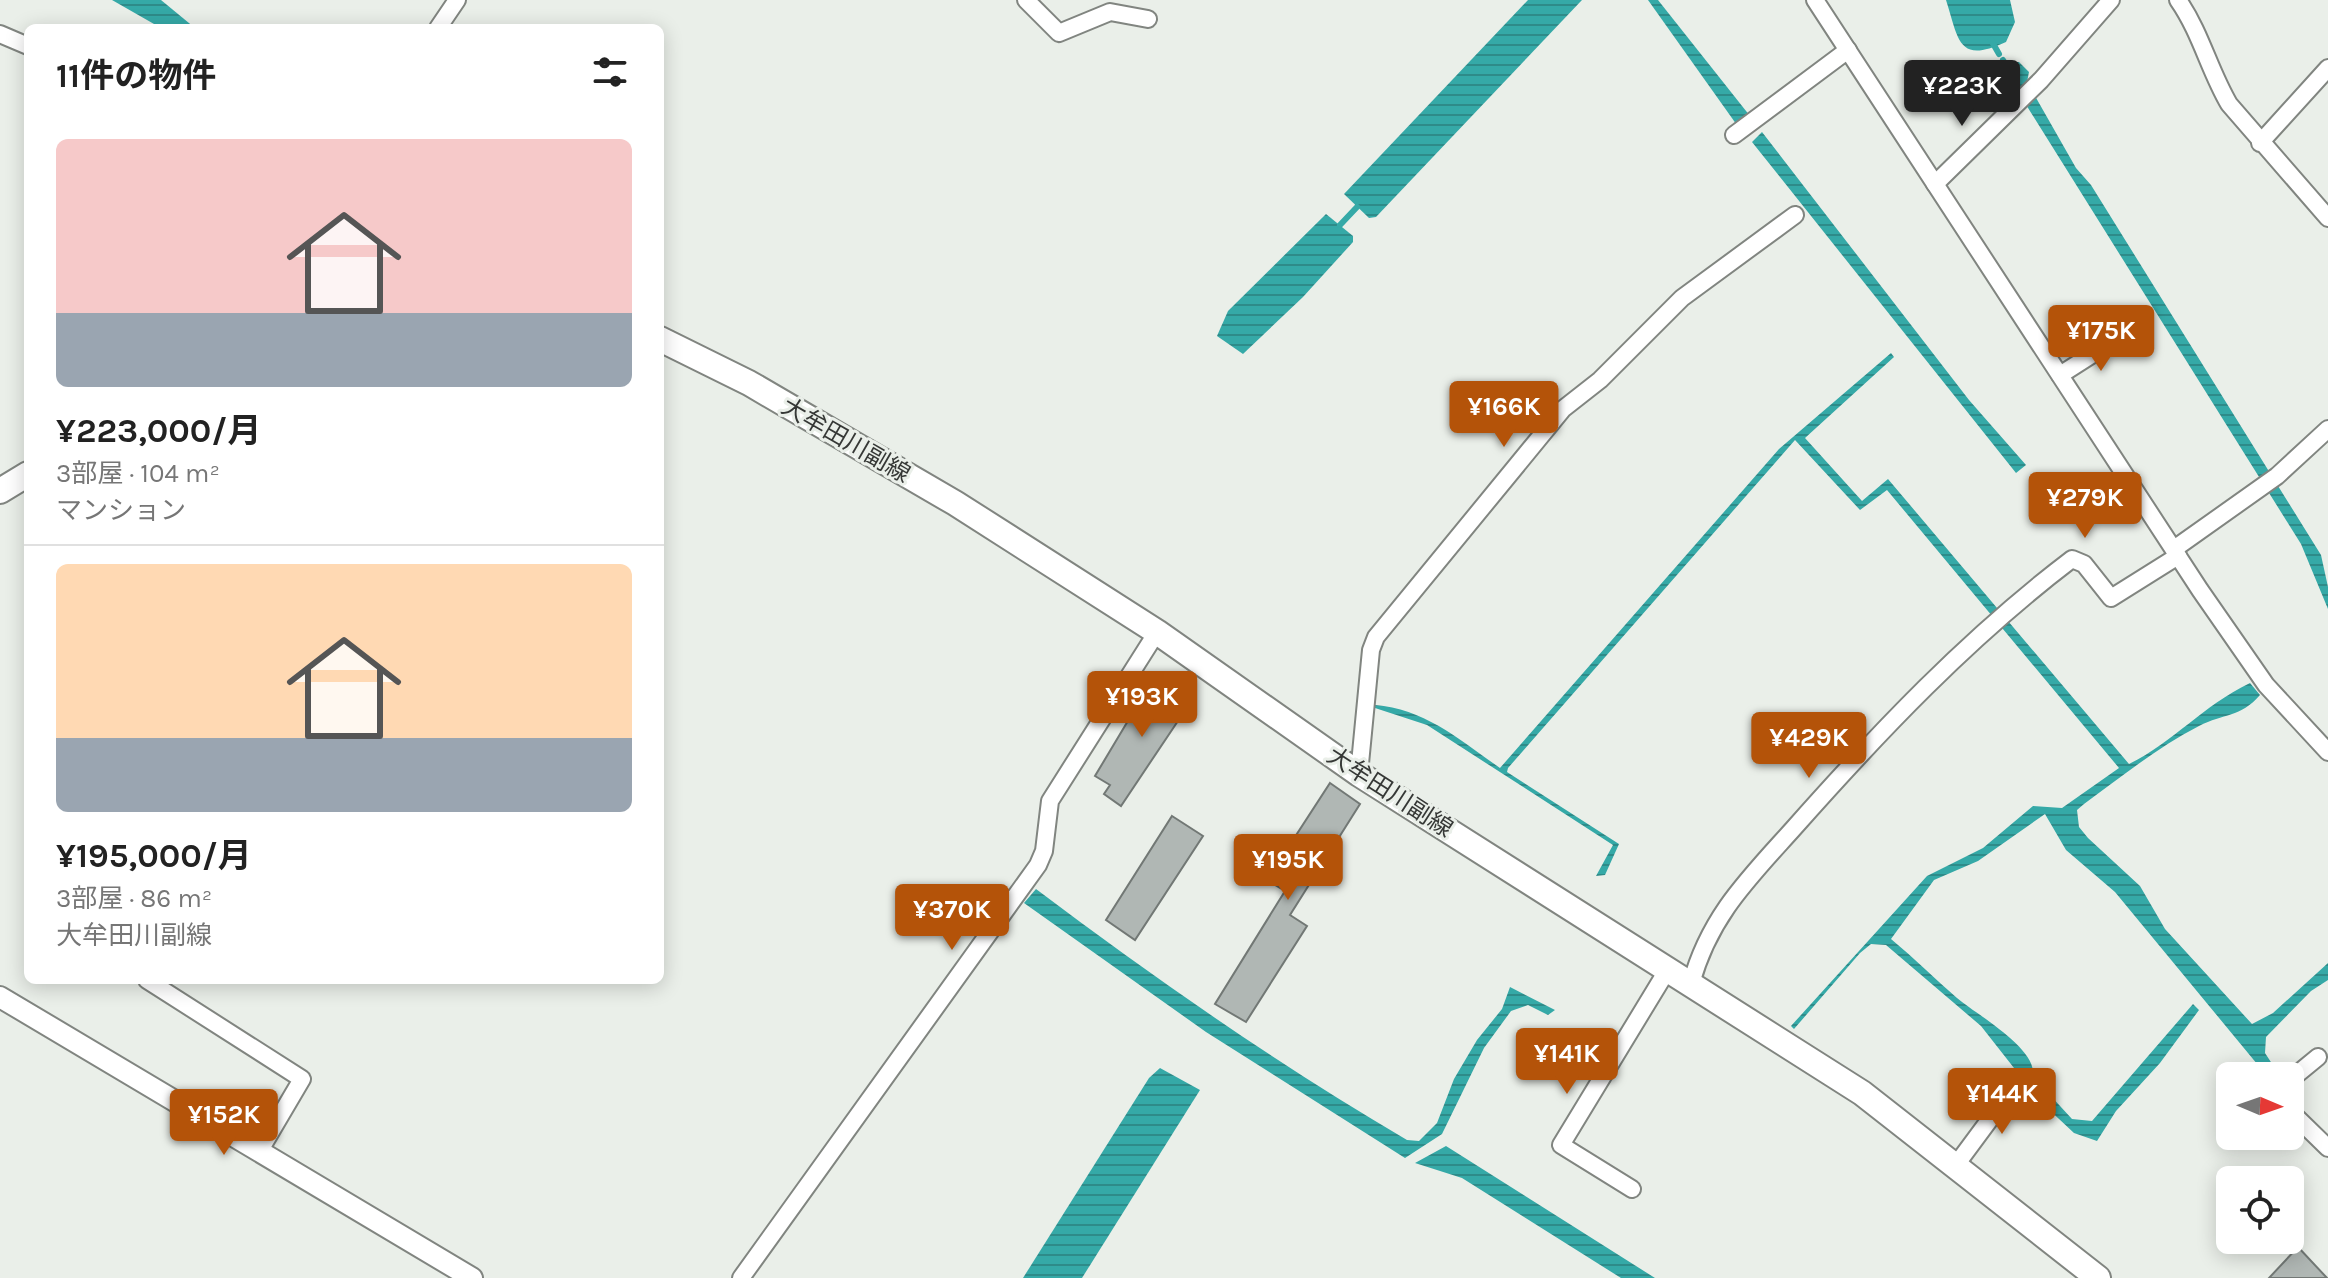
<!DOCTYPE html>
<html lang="ja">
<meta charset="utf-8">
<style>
:root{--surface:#fff;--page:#f2f2f2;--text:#222;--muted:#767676;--line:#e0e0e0;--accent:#b45309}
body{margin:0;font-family:Karla,"Noto Sans JP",sans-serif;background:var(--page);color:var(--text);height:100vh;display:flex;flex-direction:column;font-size:30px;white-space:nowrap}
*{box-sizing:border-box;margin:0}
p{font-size:26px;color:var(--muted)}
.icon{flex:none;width:44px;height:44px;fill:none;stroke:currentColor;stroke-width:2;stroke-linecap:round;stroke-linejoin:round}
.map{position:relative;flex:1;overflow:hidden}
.side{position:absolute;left:24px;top:24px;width:640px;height:960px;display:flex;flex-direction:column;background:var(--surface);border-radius:12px;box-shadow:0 4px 20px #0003}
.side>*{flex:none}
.needle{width:52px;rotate:92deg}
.tools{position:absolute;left:2216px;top:1062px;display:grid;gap:16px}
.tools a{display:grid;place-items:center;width:88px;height:88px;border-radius:12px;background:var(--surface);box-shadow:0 4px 20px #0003;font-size:40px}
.price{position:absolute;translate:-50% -68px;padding:0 18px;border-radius:8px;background:var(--accent);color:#fff;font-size:26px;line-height:52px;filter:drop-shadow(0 2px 4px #0008)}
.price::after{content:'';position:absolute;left:50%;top:48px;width:24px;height:18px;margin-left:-12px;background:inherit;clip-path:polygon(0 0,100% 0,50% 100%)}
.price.active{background:#222;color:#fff}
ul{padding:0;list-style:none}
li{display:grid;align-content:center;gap:16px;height:424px;padding:0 32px}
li+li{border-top:2px solid var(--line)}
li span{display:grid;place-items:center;height:248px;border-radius:12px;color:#555}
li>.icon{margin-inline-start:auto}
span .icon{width:144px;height:144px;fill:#fffc;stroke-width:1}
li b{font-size:34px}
h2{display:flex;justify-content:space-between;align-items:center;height:96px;padding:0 32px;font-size:34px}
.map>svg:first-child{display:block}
.water{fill:url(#water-rules)}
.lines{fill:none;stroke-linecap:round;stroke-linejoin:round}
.stream{stroke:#35a9a7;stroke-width:6}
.building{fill:#b0b7b4;stroke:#727875;stroke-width:2}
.minor-casing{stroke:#818580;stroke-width:20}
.tertiary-casing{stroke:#818580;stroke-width:24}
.primary-casing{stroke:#818580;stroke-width:28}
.minor{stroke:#fff;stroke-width:16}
.tertiary{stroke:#fff;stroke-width:20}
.primary{stroke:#fff;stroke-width:24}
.labels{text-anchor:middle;stroke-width:6;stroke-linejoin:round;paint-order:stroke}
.street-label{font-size:24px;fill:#363836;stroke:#eaefe9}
</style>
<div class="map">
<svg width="2328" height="1278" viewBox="0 0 2328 1278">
<defs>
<pattern id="water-rules" width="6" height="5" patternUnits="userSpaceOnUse" patternTransform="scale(2)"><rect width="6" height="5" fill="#35a9a7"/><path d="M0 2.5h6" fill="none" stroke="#2e8b89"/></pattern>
</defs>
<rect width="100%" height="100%" fill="#eaefe9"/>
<g class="water">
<polygon points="112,0 161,0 195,28 161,28"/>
<polygon points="1528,0 1582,0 1376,217 1369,218 1344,194"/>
<polygon points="1648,0 1658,0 1750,116 1739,128"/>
<path d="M1946,0H2010L2015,22L2006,42C1958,64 1959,41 1946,0Z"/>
<polygon points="2012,62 2019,62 2029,72 2027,82 2076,168 2091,185 2321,555 2328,587 2328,609 2301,544 2003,68"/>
<polygon points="1762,132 1969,400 2026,465 2016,473 1752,142"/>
<polygon points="1326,214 1353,236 1353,242 1303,297 1243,354 1217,336 1228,311"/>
<path d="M1891,353L1894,357L1805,438L1862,501L1888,479L2129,764C2174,742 2202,706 2250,683L2260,695C2240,718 2224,713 2199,726C2158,747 2121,777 2084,804L2077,810L2079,827L2088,838L2140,886L2165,929L2252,1024L2273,1013L2328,963V980L2311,991L2266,1037L2265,1053L2280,1076H2267L2115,892L2066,850L2045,814L1978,861L1934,880L1891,939C1914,958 1935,979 1957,998C1976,1014 2031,1045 2033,1071L2028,1077L2014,1068L1981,1026L1886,945L1871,944L1860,953L1794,1029L1791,1026L1927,876L1983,848L2033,806L2062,808L2119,768L1887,490L1860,510L1795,440L1508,768L1507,772L1619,844L1605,875L1596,876L1613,845L1427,725L1375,708V705C1425,709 1460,740 1500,768L1779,449Z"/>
<path d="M1036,889C1155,979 1278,1064 1407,1140L1419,1141L1437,1123L1454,1079L1477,1040L1502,1009L1510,987L1555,1010L1548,1015L1528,1005L1511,1011L1484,1048L1442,1134L1405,1158L1206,1032L1024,903Z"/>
<polygon points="2193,1004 2199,1010 2160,1063 2116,1111 2097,1141 2074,1133 2029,1091 2029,1083 2037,1081 2072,1119 2092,1121"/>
<polygon points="1160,1068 1200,1090 1082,1278 1023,1278 1149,1078"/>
<polygon points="1446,1146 1655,1278 1621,1278 1462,1178 1415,1163"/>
</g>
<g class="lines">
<g class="stream">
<polyline points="1991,40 1999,54"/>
<polyline points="2003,60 2010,71"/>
<polyline points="1340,225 1357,207"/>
</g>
</g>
<g class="building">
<polygon points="1153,679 1171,692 1177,684 1194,697 1121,806 1104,794 1110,785 1095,776"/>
<polygon points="1330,783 1360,804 1290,915 1307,926 1246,1022 1215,1004 1285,891 1267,880"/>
<polygon points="1172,816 1203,836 1135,940 1106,920"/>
<polygon points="2298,1247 2327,1278 2269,1278"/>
</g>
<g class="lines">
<g class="minor-casing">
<g id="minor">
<polyline points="1026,0 1059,33 1110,12 1148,19"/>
<polyline points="1815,0 2200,590 2266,685 2328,752"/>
<path d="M2178,0C2201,33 2209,70 2229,104L2328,218"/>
<polyline points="438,28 457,0"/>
<polyline points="0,34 28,46"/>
<polyline points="1734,135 1848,50"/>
<polyline points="2260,143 2328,68"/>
<polyline points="1935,184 2041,80 2111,0"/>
<polyline points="2060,375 2121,336"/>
<polyline points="2174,549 2277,476 2328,429"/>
<polyline points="1359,774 1371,650 1376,637 1563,409 1600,380 1682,298 1795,215"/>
<polyline points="147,980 302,1079 259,1152"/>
<path d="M1691,984C1709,917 1748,879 1793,829C1879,732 1968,638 2072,559L2084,564L2111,598L2178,556"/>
<polyline points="2290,1080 2318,1057"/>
<polyline points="2290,1111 2328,1148"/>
<polyline points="1956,1165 2016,1084"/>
<polyline points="1632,1189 1561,1145 1668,969"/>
<polyline points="741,1278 1038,865 1044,851 1050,801 1157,632"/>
</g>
</g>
<g class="tertiary-casing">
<polyline id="tertiary" points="0,997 472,1278"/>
</g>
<g class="primary-casing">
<g id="primary">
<polyline points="660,339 749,383 955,503 1157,632 1359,774 1862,1093 2098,1278"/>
<polyline points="0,491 28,474"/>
</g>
</g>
<use href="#minor" class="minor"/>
<use href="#tertiary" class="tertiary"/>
<use href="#primary" class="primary"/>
</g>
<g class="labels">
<g class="street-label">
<text transform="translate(846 440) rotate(30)" y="8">大牟田川副線</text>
<text transform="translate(1390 792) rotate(33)" y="8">大牟田川副線</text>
</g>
</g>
</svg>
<div class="tools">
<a><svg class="needle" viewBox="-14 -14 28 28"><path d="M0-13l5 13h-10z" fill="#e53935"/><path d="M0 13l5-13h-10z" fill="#767676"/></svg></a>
<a><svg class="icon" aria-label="locate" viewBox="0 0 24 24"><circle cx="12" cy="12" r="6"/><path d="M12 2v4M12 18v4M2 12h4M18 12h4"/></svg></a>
</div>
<b class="price active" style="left:1962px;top:128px">¥223K</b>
<b class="price" style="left:2101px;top:373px">¥175K</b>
<b class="price" style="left:1504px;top:449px">¥166K</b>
<b class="price" style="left:2085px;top:540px">¥279K</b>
<b class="price" style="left:1142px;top:739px">¥193K</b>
<b class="price" style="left:1809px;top:780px">¥429K</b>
<b class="price" style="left:1288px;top:902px">¥195K</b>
<b class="price" style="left:952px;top:952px">¥370K</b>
<b class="price" style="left:1567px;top:1096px">¥141K</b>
<b class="price" style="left:2002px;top:1136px">¥144K</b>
<b class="price" style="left:224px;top:1157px">¥152K</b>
<section class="side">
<h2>11件の物件<svg class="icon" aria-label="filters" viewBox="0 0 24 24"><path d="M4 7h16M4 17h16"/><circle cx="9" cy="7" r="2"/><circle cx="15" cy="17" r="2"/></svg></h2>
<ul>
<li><span style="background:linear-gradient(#f6c9c9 70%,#9aa5b1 0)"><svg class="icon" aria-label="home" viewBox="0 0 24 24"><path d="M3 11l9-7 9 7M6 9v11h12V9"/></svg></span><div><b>¥223,000/月</b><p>3部屋 · 104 m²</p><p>マンション</p></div></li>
<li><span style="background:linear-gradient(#ffd9b3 70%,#9aa5b1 0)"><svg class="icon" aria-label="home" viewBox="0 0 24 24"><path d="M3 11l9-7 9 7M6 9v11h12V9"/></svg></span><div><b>¥195,000/月</b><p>3部屋 · 86 m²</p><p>大牟田川副線</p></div></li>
</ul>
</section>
</div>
